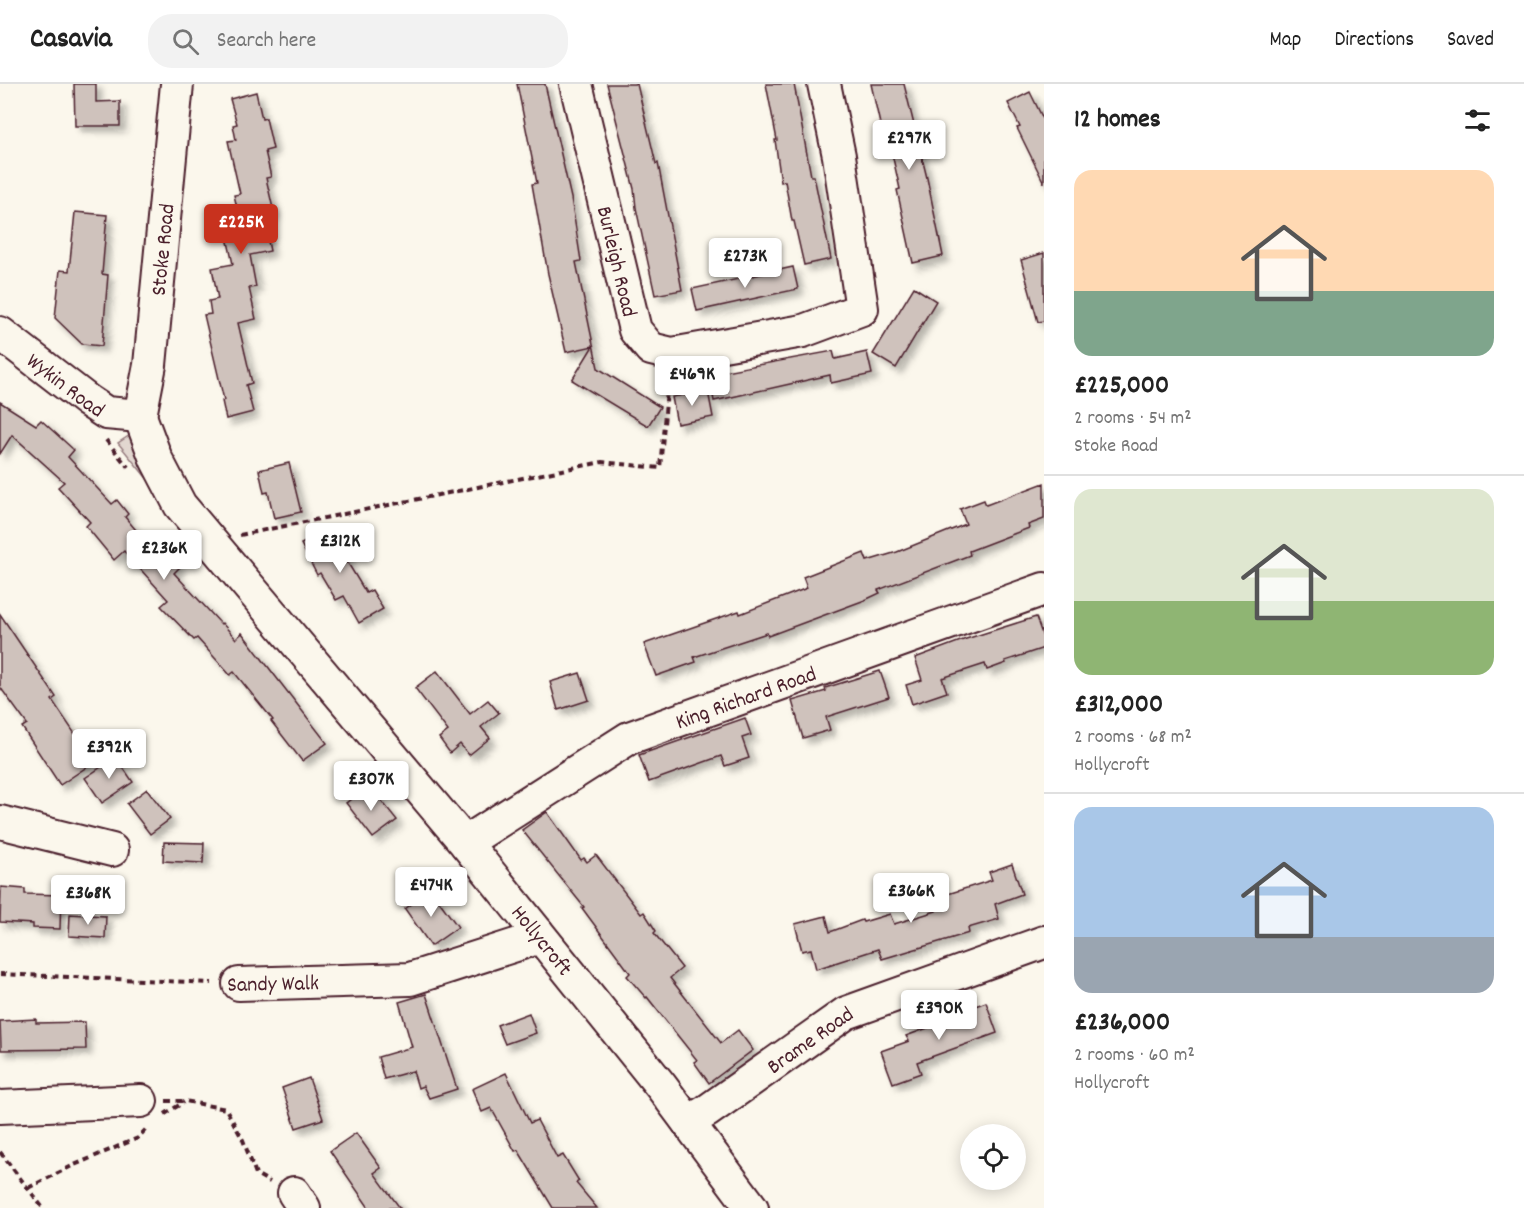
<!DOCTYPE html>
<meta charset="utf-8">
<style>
:root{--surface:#fff;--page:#f2f2f2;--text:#222;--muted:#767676;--line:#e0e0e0;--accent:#c8321e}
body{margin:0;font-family:Dekko,sans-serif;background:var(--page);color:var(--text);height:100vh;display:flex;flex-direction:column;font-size:22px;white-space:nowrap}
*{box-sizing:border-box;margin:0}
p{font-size:20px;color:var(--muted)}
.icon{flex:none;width:33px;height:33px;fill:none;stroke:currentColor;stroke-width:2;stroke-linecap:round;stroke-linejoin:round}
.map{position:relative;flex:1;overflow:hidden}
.sheet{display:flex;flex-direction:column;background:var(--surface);width:480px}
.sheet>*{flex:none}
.controls{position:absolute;left:960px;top:1040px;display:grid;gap:12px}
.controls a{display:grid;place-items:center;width:66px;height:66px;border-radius:50%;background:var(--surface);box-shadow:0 3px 15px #0003;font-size:30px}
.price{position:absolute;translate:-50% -51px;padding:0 14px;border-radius:6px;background:#fff;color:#222;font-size:20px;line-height:39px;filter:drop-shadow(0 2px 3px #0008)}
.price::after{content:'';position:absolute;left:50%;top:36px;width:18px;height:14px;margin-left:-9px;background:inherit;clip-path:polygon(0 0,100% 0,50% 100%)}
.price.active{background:var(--accent);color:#fff}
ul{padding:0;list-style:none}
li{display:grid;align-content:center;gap:12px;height:318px;padding:0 30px}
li+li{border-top:2px solid var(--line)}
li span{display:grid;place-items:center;height:186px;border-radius:18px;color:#555}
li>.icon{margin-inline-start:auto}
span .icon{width:108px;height:108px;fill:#fffc;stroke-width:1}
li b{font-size:26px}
h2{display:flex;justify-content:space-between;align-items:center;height:72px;padding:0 30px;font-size:26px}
header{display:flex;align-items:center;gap:36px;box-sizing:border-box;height:84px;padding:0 30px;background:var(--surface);border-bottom:2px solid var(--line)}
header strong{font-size:28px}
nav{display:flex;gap:33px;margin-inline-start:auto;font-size:21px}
.search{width:420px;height:54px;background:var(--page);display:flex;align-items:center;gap:15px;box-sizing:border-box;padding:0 21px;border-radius:24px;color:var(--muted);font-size:22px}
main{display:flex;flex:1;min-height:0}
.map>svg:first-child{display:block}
.green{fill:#e2d7d0;stroke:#967b7e;stroke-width:1.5}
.building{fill:#cfc2bc;stroke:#4a1f2b;stroke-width:1.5;filter:url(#shadow)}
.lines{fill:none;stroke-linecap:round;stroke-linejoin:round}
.minor-casing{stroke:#4a1f2b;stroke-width:36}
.path{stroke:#4a1f2b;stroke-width:4;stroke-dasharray:6 4.5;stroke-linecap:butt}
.minor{stroke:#fbf7ec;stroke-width:32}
.labels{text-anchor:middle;stroke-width:6;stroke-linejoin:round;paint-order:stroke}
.street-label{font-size:22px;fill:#4a1f2b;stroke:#fbf7ec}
</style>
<header>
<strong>Casavia</strong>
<div class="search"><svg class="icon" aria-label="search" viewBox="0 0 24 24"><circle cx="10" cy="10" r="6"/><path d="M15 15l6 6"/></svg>Search here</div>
<nav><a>Map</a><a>Directions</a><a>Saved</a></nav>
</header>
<main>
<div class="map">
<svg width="1044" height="1124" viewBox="0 0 1044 1124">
<defs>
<filter id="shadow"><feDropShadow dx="5.5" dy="5.5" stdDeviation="3" flood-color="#0004"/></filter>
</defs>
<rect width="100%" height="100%" fill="#fbf7ec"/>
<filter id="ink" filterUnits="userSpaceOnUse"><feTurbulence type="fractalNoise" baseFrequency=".0167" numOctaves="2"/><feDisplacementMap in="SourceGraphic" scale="12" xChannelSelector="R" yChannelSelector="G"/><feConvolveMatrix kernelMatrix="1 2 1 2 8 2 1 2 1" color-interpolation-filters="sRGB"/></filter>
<g filter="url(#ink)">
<polygon class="green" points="130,351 154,403 118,359"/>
<g class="building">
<polygon points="74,0 96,0 96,18 120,17 120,42 75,42"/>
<polygon points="517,0 545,0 571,114 581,177 576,178 598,284 660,323 648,342 572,296 593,262 566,268 548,190 532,100 537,99"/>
<polygon points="607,0 637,0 656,80 658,79 682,206 655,211 636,124 634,105"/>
<polygon points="766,0 794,0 811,92 814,92 831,175 804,181 794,137 792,137 785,97 781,98 775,56 777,56"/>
<polygon points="871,0 904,0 927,94 943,172 913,179 897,106 900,105 887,48 882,49"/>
<polygon points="256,8 262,35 266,34 273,65 265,67 271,93 266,94 274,129 263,132 270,167 250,171 256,203 249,204 256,235 238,239 252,299 246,301 253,328 226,335 222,317 224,316 204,231 211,230 209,217 218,215 212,184 233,180 226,149 242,145 234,111 240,110 228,57 236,56 233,41 237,40 230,15"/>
<polygon points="1030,8 1044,37 1044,99 1017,44 1020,43 1008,19"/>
<polygon points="75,128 107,131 102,190 108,191 102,262 82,260 55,234 60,186 69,187"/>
<polygon points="1044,169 1044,237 1038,238 1021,176"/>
<polygon points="793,183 798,205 697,227 692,205"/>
<polygon points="914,203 936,217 896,284 873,270"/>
<polygon points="833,267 835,275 867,268 872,290 831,299 830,291 714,317 709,290"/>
<polygon points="708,307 713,333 677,340 672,313"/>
<polygon points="0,318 36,341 41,336 74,366 68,373 112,420 117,416 128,430 125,433 151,464 158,458 180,483 174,489 221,540 222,539 236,555 242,549 327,659 302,677 271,637 273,636 234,588 230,591 197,554 194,556 161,522 168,516 124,467 114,476 86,442 90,438 58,403 64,398 12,351 0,370"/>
<polygon points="289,379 301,428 274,434 268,408 264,409 259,386"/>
<polygon points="1044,399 1044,435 1028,441 1029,444 969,467 970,471 878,506 880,509 865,516 768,552 767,549 694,573 696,578 656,592 644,560 739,527 740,530 807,504 803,493 864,469 867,477 897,468 966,440 960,425 984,416 986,421"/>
<polygon points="334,443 350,474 346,476 366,509 372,506 383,525 359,539 344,512 336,516 320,489 317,491 301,460"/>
<polygon points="0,530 56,613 52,616 94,678 60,701 22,643 27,640 0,603"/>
<polygon points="1036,533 1044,556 1044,564 1005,577 1006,579 987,586 985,580 942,594 947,608 912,620 906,601 922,596 915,574 966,555"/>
<polygon points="437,587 470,630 488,616 499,629 481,643 490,654 469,671 460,660 450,669 439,654 448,647 415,604"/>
<polygon points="880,587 889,613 826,633 830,646 803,654 792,617 826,607 825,604"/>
<polygon points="580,589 589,616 558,626 550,598"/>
<polygon points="745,634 751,651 742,654 749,674 725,682 721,672 649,698 639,671"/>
<polygon points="116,673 133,698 102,719 85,694"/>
<polygon points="369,701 397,736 373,754 346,719"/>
<polygon points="147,705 170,735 150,750 127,720"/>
<polygon points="547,728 581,776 584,774 587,778 596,771 641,830 644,828 656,847 654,849 682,884 670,894 721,959 738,946 753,966 709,999 694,978 697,976 647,913 646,914 627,892 630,889 582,824 584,823 522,746"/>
<polygon points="164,758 204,759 203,779 163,777"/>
<polygon points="1012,780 1022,810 995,820 999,835 968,844 969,849 882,875 878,865 816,885 811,865 802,867 795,840 826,832 830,848 862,836 863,838 890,830 894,840 936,827 932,815 992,796 989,788"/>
<polygon points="1,803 25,805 25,810 61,811 60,845 33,844 33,840 0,838"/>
<polygon points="431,806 458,843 431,862 405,825"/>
<polygon points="70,830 106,832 105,854 69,852"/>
<polygon points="426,910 457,1005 429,1014 423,1002 418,1004 413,987 384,995 378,973 412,963 399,918"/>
<polygon points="986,918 997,949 917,978 921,989 893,999 881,967 909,957 906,952 941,939 940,935"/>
<polygon points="529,929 536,949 505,960 497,941"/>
<polygon points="36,935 36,939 85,938 86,965 1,966 0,937"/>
<polygon points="506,989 530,1039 537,1036 557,1074 563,1071 579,1097 576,1099 597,1124 553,1124 518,1066 515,1067 491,1024 482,1028 472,1005"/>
<polygon points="309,994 323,1035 296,1044 282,1004"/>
<polygon points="356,1049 381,1084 374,1089 400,1124 369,1124 330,1067"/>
</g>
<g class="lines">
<g class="minor-casing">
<g id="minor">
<path id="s1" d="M576,0L635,246L651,265L672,270L803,247L862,225L839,72L824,0"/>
<path id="s2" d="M0,249L88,317L106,329L140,332"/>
<path id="s3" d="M140,332L156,375L180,421L467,761L661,1002L752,1124"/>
<path id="s4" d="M140,332L150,281L177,0"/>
<polyline points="0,738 112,766"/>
<path id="s5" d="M467,761L477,751L629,654L1044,505"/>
<polyline points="239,900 410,895 528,857 537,848"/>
<polyline points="0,1023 141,1017"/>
<path id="s6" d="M688,1038L707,1027L846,929L1044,858"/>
<polyline points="294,1109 304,1124"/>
</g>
</g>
<g class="path">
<polyline points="106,356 128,383"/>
<polyline points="240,451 602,378 660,384 668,296"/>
<polyline points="0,890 212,899"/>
<polyline points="166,1017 185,1017 226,1025 243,1056 256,1090 270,1098"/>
<polyline points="165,1030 184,1018"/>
<polyline points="0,1068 43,1124"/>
<polyline points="28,1104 72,1082 138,1054 147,1044"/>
</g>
<use href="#minor" class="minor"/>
</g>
</g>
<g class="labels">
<g class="street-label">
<text dy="8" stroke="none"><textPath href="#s4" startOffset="168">Stoke Road</textPath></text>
<text dy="8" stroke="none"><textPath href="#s1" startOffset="182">Burleigh Road</textPath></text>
<text dy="8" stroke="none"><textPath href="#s2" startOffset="84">Wykin Road</textPath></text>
<text dy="8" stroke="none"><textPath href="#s5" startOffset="318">King Richard Road</textPath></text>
<text dy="8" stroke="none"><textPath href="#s3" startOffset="664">Hollycroft</textPath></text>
<text transform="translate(273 898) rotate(-1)" y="8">Sandy Walk</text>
<text dy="8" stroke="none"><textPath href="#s6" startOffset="147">Brame Road</textPath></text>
</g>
</g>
</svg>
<div class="controls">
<a><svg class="icon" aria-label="locate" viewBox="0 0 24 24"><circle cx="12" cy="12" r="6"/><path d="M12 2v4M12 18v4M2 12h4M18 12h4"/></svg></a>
</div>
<b class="price" style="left:909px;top:87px">£297K</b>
<b class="price active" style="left:241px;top:171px">£225K</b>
<b class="price" style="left:745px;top:205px">£273K</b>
<b class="price" style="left:692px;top:323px">£469K</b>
<b class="price" style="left:340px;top:490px">£312K</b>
<b class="price" style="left:164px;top:497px">£236K</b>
<b class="price" style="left:109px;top:696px">£392K</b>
<b class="price" style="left:371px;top:728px">£307K</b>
<b class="price" style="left:431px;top:834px">£474K</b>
<b class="price" style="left:911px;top:840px">£366K</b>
<b class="price" style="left:88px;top:842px">£368K</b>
<b class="price" style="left:939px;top:957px">£390K</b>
</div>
<section class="sheet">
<h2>12 homes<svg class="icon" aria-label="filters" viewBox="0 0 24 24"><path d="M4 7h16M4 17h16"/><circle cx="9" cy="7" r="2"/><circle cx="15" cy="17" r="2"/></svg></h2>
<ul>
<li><span style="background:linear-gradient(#ffd9b3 65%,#7fa58c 0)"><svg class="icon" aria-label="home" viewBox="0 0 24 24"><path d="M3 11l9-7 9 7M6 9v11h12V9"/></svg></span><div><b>£225,000</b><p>2 rooms · 54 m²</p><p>Stoke Road</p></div></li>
<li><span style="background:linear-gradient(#dfe7d0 60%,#8fb573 0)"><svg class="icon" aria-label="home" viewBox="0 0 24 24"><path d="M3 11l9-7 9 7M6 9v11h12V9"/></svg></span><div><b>£312,000</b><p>2 rooms · 68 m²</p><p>Hollycroft</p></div></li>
<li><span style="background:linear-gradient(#a9c7e8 70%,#9aa5b1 0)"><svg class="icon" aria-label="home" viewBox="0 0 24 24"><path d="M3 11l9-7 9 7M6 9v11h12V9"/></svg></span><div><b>£236,000</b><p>2 rooms · 60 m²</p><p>Hollycroft</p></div></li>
</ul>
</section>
</main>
